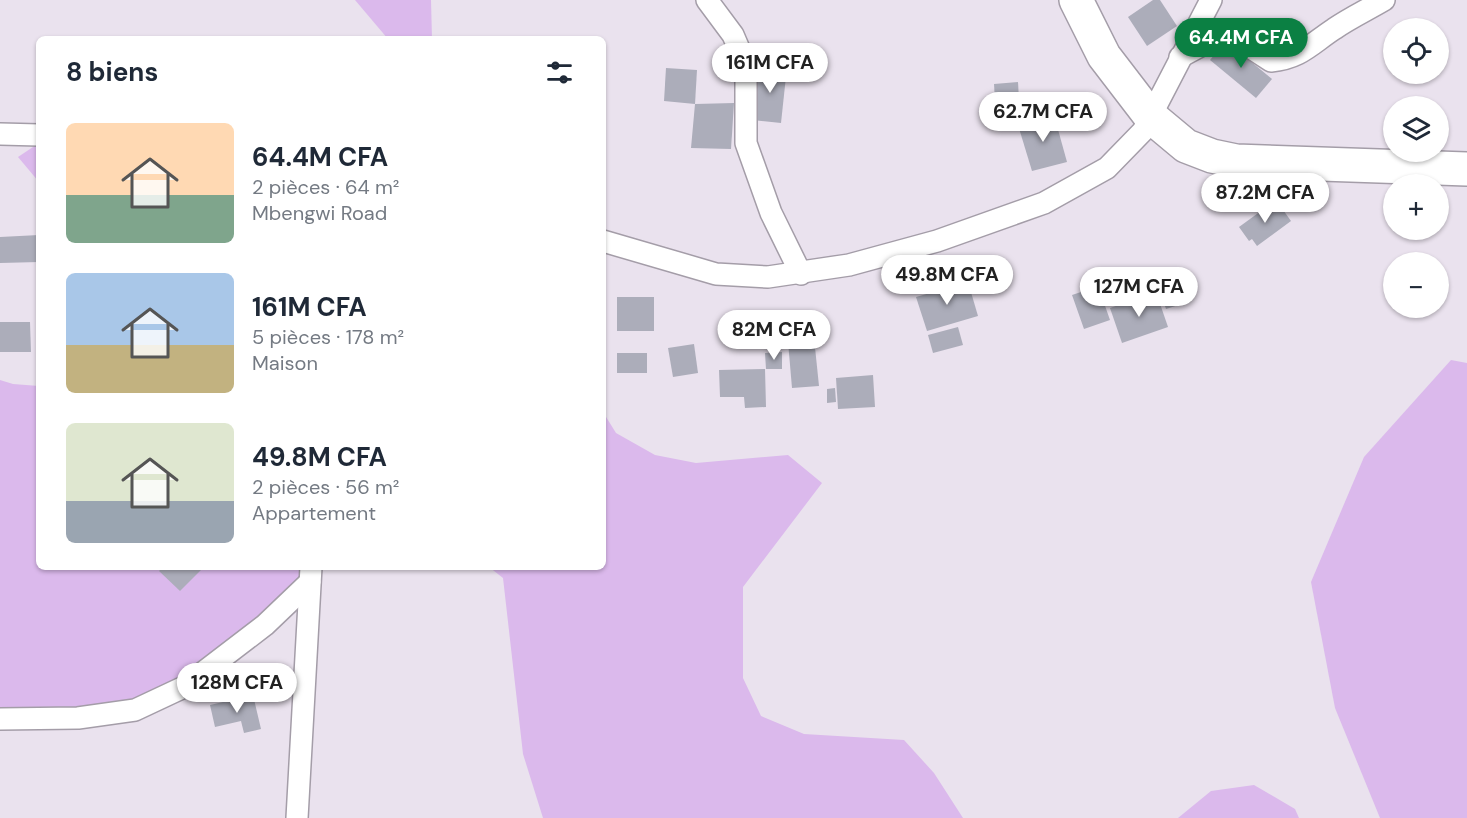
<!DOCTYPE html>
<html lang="fr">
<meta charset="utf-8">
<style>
:root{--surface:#fff;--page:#f6f6f7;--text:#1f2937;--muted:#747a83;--accent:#0b8043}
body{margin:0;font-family:"DM Sans",sans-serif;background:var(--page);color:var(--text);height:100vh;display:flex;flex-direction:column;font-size:22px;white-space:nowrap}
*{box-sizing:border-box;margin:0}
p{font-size:20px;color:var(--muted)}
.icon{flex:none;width:33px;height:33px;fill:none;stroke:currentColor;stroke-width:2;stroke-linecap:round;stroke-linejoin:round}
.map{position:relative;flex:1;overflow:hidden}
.details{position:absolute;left:36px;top:36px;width:570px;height:534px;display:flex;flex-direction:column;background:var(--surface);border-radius:9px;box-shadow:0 2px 4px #0004}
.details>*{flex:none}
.tools{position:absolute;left:1383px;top:18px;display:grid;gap:12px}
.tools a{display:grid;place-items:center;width:66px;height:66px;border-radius:50%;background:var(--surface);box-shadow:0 2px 4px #0004;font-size:30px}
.price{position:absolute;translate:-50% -51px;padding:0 14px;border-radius:21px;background:#fff;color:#222;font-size:20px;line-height:39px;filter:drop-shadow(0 2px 3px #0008)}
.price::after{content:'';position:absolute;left:50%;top:36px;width:18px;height:14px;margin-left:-9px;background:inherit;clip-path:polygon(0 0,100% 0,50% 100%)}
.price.on{background:var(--accent);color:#fff}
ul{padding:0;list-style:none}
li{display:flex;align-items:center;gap:18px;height:150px;padding:0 30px}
li span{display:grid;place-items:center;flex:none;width:168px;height:120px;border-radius:9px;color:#555}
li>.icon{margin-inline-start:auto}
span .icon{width:72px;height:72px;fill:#fffc;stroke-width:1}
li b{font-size:26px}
h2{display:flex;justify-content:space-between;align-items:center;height:72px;padding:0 30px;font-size:26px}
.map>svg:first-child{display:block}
.green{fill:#dbb9ec}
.building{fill:#acadba}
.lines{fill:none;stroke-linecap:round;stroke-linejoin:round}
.street-casing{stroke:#a49da8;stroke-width:24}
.primary-casing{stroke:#a49da8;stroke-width:36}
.street{stroke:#fff;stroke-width:21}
.primary{stroke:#fff;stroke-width:33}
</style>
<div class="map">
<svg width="1467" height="818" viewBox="0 0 1467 818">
<rect width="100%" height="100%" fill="#eae2ee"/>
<g class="green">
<polygon points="355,0 431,0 432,39 388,39"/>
<polygon points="39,143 39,182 18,157"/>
<polygon points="1451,360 1467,363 1467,818 1380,818 1335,708 1311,582 1364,457"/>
<polygon points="0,380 13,384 39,386 39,567 311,567 310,582 135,710 0,719"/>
<polygon points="603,412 616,433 655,455 696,463 788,455 822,483 743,587 743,678 761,716 804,734 904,740 934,773 963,818 543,818 523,754 503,578 489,567 603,567"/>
<polygon points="1254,785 1295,809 1299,818 1178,818 1211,791"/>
</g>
<g class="building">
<polygon points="1153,0 1160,0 1177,26 1147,46 1128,17"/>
<polygon points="1226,41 1272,79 1256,98 1210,60"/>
<polygon points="758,64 787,67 781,123 752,120"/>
<polygon points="666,68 697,70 695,104 664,101"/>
<polygon points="1018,82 1020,117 996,119 994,84"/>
<polygon points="734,103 731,149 691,148 695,104"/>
<polygon points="1054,115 1067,162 1032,171 1018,125"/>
<polygon points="1276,200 1291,221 1257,246 1252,239 1249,241 1239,227"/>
<polygon points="39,235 39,262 0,263 0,237"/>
<polygon points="1180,269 1191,301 1166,309 1155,277"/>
<polygon points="1096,280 1110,320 1084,329 1072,295 1084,291 1082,284"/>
<polygon points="968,282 978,316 927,331 916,297"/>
<polygon points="1156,292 1168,327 1122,343 1110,308"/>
<rect x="617" y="297" width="37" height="34"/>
<polygon points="0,322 30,322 31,352 0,352"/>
<polygon points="958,327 963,345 933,353 928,335"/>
<polygon points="813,328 819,386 792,388 787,330"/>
<polygon points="694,344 698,373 673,377 668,348"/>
<polygon points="782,352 782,369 766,369 765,353"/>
<rect x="617" y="353" width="30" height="20"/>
<polygon points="765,369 766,407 745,408 744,397 720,397 719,370"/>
<polygon points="873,375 875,407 838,409 836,378"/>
<polygon points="835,388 836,402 827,403 827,389"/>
<polygon points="163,567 204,567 180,591 159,571"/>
<polygon points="253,695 261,729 244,733 241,721 215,727 210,705"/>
</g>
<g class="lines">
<g class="street-casing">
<g id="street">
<polyline points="707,0 733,35 742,56 746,70 746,143 771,213 801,274"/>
<path d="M1180,57L1223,34L1237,39L1271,61C1301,58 1311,44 1334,29C1350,18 1367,10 1384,0"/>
<polyline points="0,134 39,135"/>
<polyline points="603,241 716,274 768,277 849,265 937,241 1044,203 1107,168 1143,131 1211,0"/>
<polyline points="0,719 78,718 135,710 184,687 265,625 310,582"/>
<polyline points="297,818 311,567"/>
</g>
</g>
<g class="primary-casing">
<polyline id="primary" points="1076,0 1104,56 1150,116 1186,146 1212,156 1236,161 1467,169"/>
</g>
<use href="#street" class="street"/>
<use href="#primary" class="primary"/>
</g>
</svg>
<div class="tools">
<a><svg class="icon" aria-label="locate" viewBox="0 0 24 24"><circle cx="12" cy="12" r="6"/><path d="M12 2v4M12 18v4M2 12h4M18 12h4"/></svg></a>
<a><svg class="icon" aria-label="layers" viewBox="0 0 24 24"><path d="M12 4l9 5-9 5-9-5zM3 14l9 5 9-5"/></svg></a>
<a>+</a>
<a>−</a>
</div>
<b class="price on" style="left:1241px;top:69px">64.4M CFA</b>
<b class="price" style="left:770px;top:94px">161M CFA</b>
<b class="price" style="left:1043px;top:143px">62.7M CFA</b>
<b class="price" style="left:1265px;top:224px">87.2M CFA</b>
<b class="price" style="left:947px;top:306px">49.8M CFA</b>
<b class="price" style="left:1139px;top:318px">127M CFA</b>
<b class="price" style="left:774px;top:361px">82M CFA</b>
<b class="price" style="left:237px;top:714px">128M CFA</b>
<section class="details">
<h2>8 biens<svg class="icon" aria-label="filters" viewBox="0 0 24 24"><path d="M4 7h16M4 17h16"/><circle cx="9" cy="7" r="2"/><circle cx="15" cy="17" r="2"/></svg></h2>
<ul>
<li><span style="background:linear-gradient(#ffd9b3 60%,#7fa58c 0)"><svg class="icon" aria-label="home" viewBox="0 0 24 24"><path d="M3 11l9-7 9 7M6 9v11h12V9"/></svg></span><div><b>64.4M CFA</b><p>2 pièces · 64 m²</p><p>Mbengwi Road</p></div></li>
<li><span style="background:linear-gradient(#a9c7e8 60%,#c2b280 0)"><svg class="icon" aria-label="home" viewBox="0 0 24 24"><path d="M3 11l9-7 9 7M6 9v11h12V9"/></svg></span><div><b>161M CFA</b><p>5 pièces · 178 m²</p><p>Maison</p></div></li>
<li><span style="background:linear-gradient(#dfe7d0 65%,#9aa5b1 0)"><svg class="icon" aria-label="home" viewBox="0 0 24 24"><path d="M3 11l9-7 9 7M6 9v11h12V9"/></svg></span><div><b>49.8M CFA</b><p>2 pièces · 56 m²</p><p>Appartement</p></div></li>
</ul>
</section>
</div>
